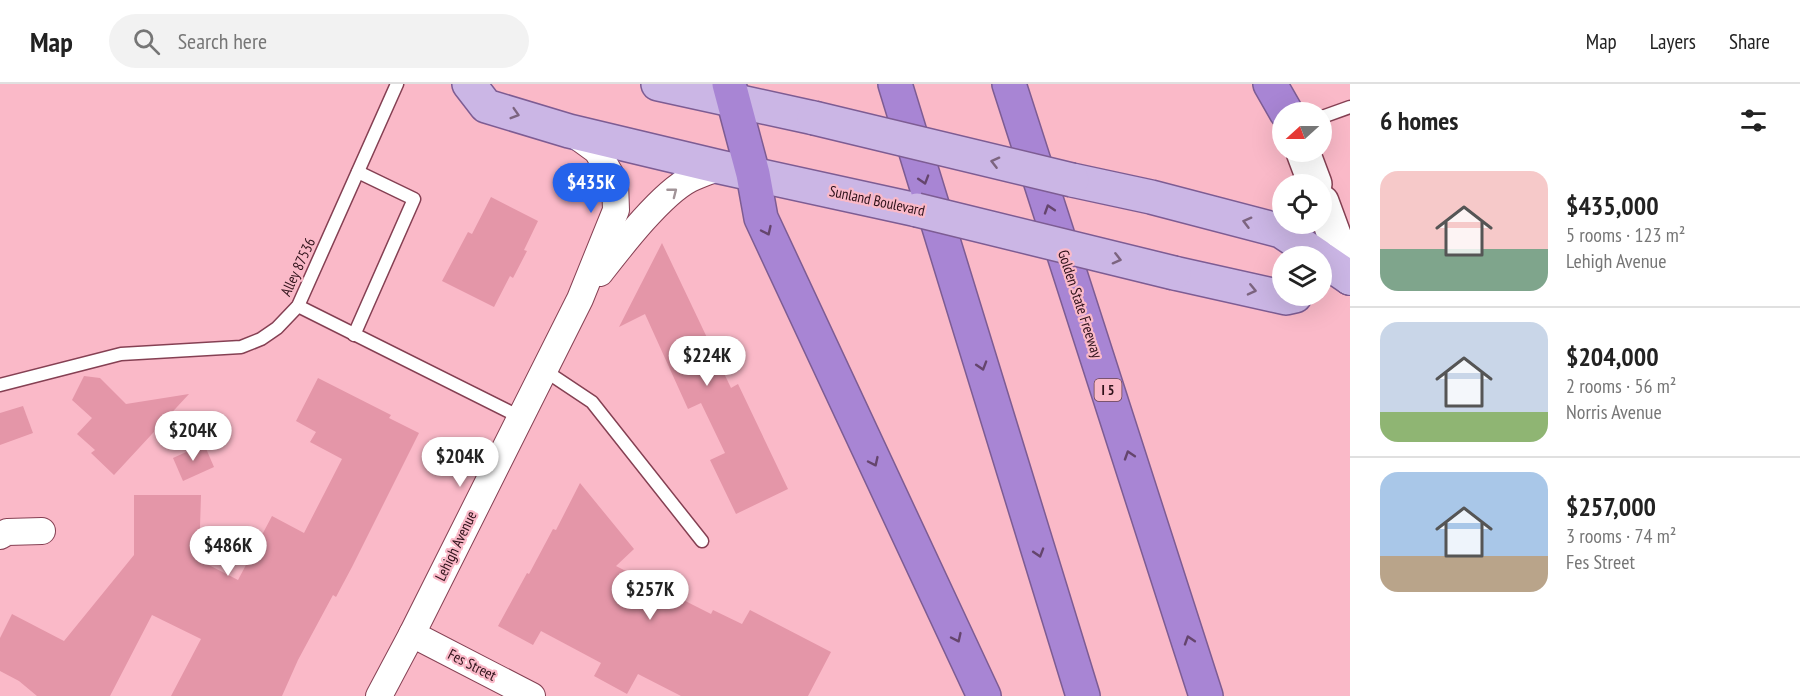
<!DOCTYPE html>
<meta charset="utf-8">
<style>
:root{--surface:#fff;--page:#f2f2f2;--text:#222;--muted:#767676;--line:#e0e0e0;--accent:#2563eb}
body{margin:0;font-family:"PT Sans Narrow",sans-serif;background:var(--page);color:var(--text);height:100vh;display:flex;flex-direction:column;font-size:22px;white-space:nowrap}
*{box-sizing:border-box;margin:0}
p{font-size:20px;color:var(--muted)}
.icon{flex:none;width:33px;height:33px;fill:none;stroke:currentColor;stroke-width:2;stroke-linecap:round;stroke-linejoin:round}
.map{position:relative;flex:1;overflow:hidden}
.drawer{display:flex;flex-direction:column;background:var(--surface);width:450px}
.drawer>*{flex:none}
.needle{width:39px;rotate:249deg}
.tools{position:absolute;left:1272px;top:18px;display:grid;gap:12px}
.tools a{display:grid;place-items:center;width:60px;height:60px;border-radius:50%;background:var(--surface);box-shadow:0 6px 24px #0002;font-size:30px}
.price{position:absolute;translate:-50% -51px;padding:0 14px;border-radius:21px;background:#fff;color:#222;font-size:20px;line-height:39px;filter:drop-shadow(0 2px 3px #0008)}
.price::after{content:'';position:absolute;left:50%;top:36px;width:18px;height:14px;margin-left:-9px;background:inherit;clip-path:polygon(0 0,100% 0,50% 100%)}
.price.active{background:var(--accent);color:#fff}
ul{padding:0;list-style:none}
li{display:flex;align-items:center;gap:18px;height:150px;padding:0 30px}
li+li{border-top:2px solid var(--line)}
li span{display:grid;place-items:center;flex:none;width:168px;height:120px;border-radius:18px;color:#555}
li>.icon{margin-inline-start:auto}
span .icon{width:72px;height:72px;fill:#fffc;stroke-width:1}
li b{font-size:26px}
h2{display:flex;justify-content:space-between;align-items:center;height:72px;padding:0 30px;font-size:26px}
header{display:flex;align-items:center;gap:36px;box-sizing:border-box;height:84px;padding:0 30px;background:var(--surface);border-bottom:2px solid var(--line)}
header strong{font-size:28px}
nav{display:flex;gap:33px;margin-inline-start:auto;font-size:21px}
.search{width:420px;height:54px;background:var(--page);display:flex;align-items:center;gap:15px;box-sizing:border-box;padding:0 21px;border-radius:33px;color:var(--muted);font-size:22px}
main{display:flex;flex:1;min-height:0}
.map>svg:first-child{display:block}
.building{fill:#e496a8}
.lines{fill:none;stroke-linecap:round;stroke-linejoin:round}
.lane-casing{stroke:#854053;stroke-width:15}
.street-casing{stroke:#854053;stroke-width:28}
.secondary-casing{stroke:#854053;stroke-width:36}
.primary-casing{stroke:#7d5c93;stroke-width:36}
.highway-casing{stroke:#7d5c93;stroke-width:36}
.lane{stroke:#fff;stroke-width:12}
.street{stroke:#fff;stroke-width:26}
.secondary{stroke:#fff;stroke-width:33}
.primary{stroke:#cbb6e5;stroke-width:33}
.highway{stroke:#a885d4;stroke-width:33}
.primary-bridge-casing{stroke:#7d5c93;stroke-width:36;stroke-linecap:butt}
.primary-bridge{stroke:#cbb6e5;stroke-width:33}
.oneway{stroke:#7c647f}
.oneway2{stroke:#65456d}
.oneway3{stroke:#a19498}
.labels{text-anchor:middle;stroke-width:4.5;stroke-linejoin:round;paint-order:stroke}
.shield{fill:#fab9c8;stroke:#6b434e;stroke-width:1.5}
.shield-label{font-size:14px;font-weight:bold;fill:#2e1119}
.street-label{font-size:15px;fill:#2e1119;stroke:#fab9c8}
</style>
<header>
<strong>Map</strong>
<div class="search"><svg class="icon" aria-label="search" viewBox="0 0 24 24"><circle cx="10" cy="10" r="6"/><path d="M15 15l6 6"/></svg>Search here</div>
<nav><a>Map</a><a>Layers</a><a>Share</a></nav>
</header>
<main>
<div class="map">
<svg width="1350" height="612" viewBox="0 0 1350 612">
<rect width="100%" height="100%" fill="#fab9c8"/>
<g class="building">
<polygon points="491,113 538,137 524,166 527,167 513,194 510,192 494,223 442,197 468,148 472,150"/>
<polygon points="662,159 731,304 738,300 788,405 736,430 710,376 725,369 701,319 688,325 645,230 619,243"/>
<polygon points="84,292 100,294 126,320 189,310 114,391 91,369 95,366 77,350 92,334 72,316"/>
<polygon points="318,294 391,331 389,334 419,349 352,483 336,513 333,511 298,576 282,612 171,612 201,555 152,531 110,612 37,612 19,597 0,587 0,554 12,530 64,557 134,471 134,411 201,411 199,476 238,496 272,432 304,449 342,375 310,358 316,348 296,337"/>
<polygon points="23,322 33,349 0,361 0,329"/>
<polygon points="204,360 214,383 183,397 173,374"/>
<polygon points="580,399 634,465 616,482 711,530 713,526 742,540 750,526 831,568 808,612 681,612 638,590 627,610 594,592 601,579 541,547 533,561 498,542 527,489 529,490 553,445 556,446"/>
</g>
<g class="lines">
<g class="lane-casing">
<g id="lane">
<polyline points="1322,33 1350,23"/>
<polyline points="298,222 520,333"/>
<polyline points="354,251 414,115 358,88"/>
<polyline points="544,286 592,318 702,457"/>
<polyline points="0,301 121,270 241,263 261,255 277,244 298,222 397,0"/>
</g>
</g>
<g class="street-casing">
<g id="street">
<path d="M600,189C621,162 661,110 690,95C700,90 710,87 720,83"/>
<polyline points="0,452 7,448 42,447"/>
<polyline points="412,550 532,612"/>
<polyline points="379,612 412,550 580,215 616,126 615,98 597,67 575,51"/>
</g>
</g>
<g class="secondary-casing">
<g id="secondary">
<polyline points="1303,68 1315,100"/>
<polyline points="1322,118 1350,194"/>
</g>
</g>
<g class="primary-casing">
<g id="primary">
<polyline points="469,0 486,22 569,47 720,83 917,126"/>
<polyline points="658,0 814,34"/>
<polyline points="1072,96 1151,113 1281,147 1318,172"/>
<polyline points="1322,175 1350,194"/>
<polyline points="1174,189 1286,214 1295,212"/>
</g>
</g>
<g class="highway-casing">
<g id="highway">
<polyline points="729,0 753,90 761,134 984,612"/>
<polyline points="895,0 1083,612"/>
<polyline points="1009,0 1206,612"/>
<polyline points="1270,0 1286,28"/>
</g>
</g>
<use href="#lane" class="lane"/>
<use href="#street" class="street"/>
<use href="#secondary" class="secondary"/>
<use href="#primary" class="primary"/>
<use href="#highway" class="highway"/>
<g class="primary-bridge-casing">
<g id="primary-bridge">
<polyline points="814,34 1072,96"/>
<polyline points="917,126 1174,189"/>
</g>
</g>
<use href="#primary-bridge" class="primary-bridge"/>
</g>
<defs><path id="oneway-chevron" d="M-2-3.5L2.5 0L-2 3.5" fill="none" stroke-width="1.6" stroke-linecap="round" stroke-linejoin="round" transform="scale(1.5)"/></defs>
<g class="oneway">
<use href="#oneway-chevron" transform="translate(515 30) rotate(17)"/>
<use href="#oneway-chevron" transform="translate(995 78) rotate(-166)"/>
<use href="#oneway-chevron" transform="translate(1247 138) rotate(-165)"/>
<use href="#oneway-chevron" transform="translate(1117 175) rotate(14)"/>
<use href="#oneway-chevron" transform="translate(1252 206) rotate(13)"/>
</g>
<g class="oneway2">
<use href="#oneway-chevron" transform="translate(924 96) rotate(73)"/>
<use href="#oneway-chevron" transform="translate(1049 125) rotate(-108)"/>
<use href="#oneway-chevron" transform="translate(767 147) rotate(65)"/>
<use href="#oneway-chevron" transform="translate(982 282) rotate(73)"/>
<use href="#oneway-chevron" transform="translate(1129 371) rotate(-108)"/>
<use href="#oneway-chevron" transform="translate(874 378) rotate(65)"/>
<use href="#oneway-chevron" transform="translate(1039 469) rotate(73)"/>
<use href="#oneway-chevron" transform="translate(957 554) rotate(65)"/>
<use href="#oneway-chevron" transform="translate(1189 556) rotate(-108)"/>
</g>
<use class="oneway3" href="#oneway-chevron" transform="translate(673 108) rotate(-38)"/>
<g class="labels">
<rect class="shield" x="1094.5" y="295" width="27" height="22" rx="4.5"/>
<g class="shield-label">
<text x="1108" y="311">I 5</text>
</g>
<g class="street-label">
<text transform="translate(877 117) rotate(12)" y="5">Sunland Boulevard</text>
<text transform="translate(298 183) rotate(-65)" y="5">Alley 87536</text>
<text transform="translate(1080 220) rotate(72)" y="5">Golden State Freeway</text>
<text transform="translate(456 462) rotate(-64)" y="5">Lehigh Avenue</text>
<text transform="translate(472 581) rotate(27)" y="5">Fes Street</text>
</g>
</g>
</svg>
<div class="tools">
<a><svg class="needle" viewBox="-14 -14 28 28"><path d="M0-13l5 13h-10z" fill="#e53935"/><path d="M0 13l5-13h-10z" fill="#767676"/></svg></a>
<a><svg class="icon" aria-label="locate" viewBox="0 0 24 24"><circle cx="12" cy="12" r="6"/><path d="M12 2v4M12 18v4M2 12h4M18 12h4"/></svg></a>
<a><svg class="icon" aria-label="layers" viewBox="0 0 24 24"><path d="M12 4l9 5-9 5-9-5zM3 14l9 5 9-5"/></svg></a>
</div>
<b class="price active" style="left:591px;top:130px">$435K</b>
<b class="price" style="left:707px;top:303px">$224K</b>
<b class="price" style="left:193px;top:378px">$204K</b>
<b class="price" style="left:460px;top:404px">$204K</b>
<b class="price" style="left:228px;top:493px">$486K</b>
<b class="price" style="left:650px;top:537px">$257K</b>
</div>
<section class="drawer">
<h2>6 homes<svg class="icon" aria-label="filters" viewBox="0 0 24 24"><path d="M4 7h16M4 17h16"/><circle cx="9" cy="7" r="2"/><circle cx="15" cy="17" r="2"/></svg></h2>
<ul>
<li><span style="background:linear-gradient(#f6c9c9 65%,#7fa58c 0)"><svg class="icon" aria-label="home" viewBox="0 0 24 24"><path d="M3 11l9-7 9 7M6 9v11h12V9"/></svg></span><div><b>$435,000</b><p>5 rooms · 123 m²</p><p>Lehigh Avenue</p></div></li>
<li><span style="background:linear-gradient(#c9d6e8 75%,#8fb573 0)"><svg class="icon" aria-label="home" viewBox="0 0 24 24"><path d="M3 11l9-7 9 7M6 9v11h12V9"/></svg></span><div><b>$204,000</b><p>2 rooms · 56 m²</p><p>Norris Avenue</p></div></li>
<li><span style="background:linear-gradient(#a9c7e8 70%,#b9a48a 0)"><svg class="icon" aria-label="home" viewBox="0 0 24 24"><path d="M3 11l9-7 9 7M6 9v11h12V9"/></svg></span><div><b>$257,000</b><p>3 rooms · 74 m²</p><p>Fes Street</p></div></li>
</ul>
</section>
</main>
